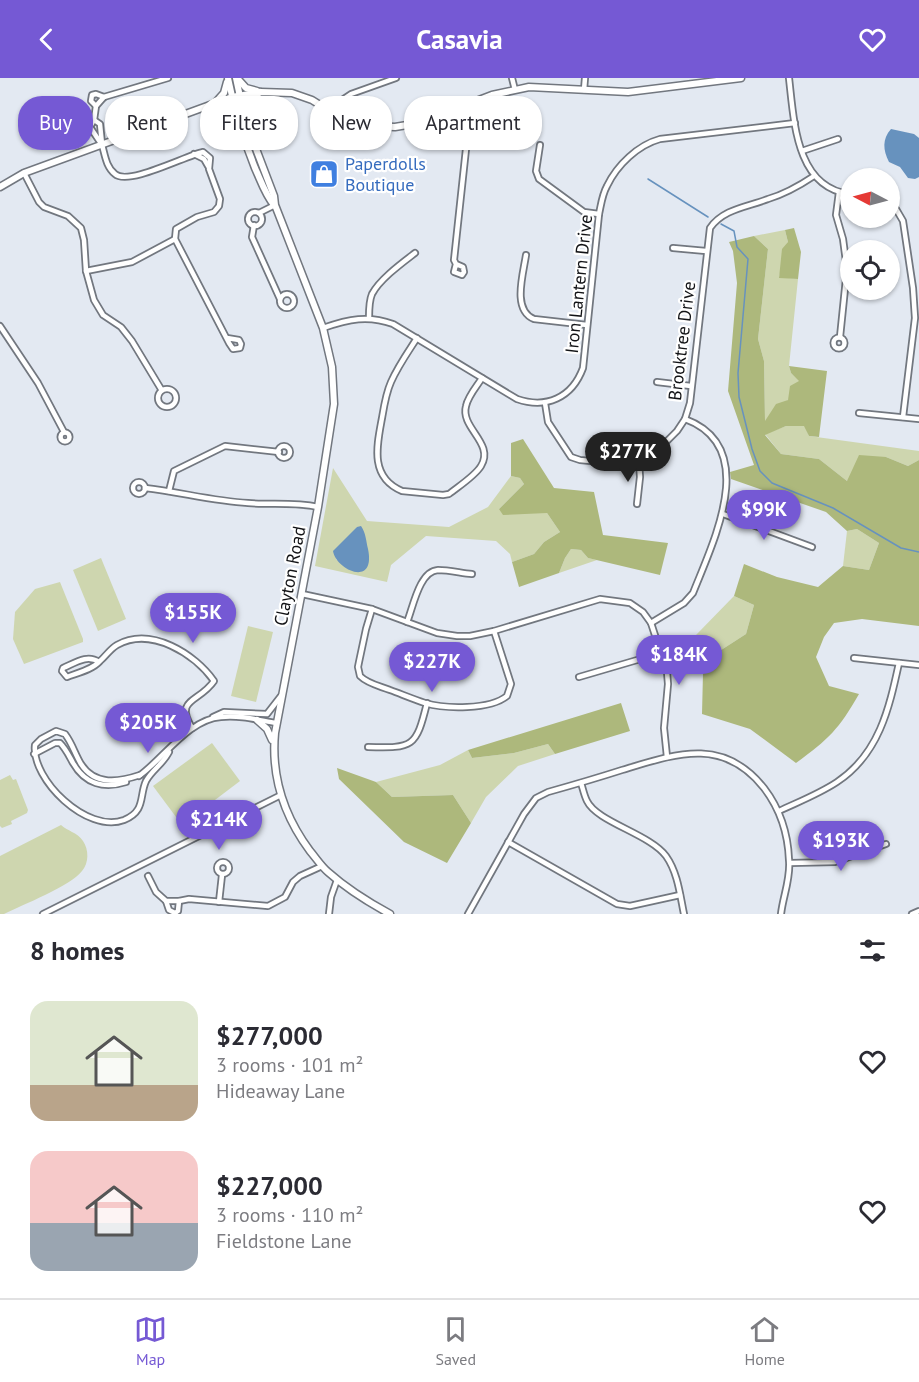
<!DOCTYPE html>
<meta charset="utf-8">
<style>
:root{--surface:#fff;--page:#f7f7f7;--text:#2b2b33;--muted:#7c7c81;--line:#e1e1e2;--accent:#7559d4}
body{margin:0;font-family:"PT Sans",sans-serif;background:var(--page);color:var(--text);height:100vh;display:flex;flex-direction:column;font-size:22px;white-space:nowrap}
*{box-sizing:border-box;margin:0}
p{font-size:20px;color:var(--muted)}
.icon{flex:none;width:33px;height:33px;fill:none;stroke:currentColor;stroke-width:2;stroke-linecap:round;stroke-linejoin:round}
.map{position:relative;height:836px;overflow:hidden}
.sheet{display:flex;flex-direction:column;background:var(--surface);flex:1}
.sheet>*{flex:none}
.guide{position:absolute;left:18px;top:18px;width:600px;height:54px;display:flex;gap:12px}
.needle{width:39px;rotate:276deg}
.tools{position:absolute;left:840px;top:90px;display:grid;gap:12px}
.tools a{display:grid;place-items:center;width:60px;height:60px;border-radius:50%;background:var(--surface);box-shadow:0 2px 4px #0004;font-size:30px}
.price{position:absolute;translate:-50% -51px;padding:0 14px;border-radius:21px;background:var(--accent);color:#fff;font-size:20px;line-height:39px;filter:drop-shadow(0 2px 3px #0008)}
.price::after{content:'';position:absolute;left:50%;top:36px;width:18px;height:14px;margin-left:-9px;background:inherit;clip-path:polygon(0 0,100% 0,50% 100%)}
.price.current{background:#222;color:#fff}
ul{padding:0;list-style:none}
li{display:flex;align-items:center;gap:18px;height:150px;padding:0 30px}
li span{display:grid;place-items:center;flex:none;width:168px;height:120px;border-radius:18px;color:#555}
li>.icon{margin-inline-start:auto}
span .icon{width:72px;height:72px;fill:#fffc;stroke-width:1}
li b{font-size:26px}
h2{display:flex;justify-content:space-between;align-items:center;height:72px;padding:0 30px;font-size:26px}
.pill{padding:0 21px;border-radius:24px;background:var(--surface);box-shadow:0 2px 4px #0004;font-size:21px;line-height:54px}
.pill.current{background:var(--accent);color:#fff}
header{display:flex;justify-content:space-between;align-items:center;height:78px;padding:0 30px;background:var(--accent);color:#fff;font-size:27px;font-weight:800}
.tabs{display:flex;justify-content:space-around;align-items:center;height:84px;border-top:2px solid var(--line);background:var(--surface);font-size:16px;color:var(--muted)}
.tabs a{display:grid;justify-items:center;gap:3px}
.tabs .current{color:var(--accent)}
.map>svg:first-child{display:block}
.green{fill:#ced6af;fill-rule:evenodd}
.forest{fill:#adb87c}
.water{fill:#6792be}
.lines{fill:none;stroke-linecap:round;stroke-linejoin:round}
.stream{stroke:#6792be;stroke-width:1.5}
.street-casing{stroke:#72777f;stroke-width:8}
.secondary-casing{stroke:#72777f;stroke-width:9}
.street{stroke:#fff;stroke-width:4.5}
.secondary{stroke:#fff;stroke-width:6}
.labels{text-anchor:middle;stroke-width:4.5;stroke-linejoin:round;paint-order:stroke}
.shop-label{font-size:18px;fill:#366cbe;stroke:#fff;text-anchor:start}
.street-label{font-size:18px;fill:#121316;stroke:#fff}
</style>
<header><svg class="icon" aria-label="back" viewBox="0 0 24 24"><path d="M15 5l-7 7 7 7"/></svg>Casavia<svg class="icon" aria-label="heart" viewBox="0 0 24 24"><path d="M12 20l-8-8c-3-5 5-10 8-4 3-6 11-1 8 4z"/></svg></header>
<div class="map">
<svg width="919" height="836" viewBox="0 0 919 836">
<rect width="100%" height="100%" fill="#e3e9f2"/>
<g class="green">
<polygon points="785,152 788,164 779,199 798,201 789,288 791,295 800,303 788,322 765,344 764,283 758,261 768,171 754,158"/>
<polygon points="786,348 805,348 809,358 919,373 919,382 908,388 886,379 847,403 819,381 781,376 765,356"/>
<path d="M333,390L367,443L449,449L488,429L511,398L520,400L524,406L499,431L547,435L560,454L544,464L534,476L512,484L510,476L496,463L426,458L391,487L387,504L315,488ZM357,449L348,491L336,481Z"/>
<polygon points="857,451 879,465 869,492 843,488 847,453"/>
<polygon points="571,471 581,472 588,480 597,482 559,495 565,480"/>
<polygon points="101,480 126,541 98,553 73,492"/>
<polygon points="60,504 83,561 83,564 24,586 13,561 15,534 35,511"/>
<polygon points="734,518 754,527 746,556 701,585 696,557"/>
<polygon points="248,548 273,554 256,624 231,618"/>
<polygon points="212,665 240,703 182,747 153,708"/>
<polygon points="548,666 555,676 518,688 486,719 471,745 453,717 392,719 376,704 440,687 468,672 472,680 514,675"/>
<polygon points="10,697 13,702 16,701 28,732 27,735 11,743 12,746 2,750 0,748 0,702"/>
<path d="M61,747C67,753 77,754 83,763C89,772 89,785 82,793C71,808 22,827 4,836H0V778Z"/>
</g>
<g class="forest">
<polygon points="794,150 801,174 798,201 779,200 782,171 788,164 785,152"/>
<path d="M754,158L768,171L758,261L764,283L765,343L776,326L788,322L790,308L799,303L791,295L789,288L827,293L819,359L809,358L804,348H786L765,357L781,376L819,381L847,403L859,377L886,379L908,388L919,382V548L862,541L834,545L824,559L816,579L829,608L859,616C839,651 829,661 796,685L750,651L702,636L703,595L701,585L746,556L754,527L734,518L744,486L777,499L818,509L843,488L869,492L879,465L857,451L847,453L826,434L731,401L730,394L754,387L728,313L737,205L733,173L729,164Z"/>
<polygon points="523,361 554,410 594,414 603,457 668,465 660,497 588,480 581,472 571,471 565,480 559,495 519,509 512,484 534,476 544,464 560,454 547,435 503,437 499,431 524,406 520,400 511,398 511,365"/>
<polygon points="621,625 630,653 555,676 548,666 514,675 472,680 468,672"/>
<polygon points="337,690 376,704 392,719 453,717 471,745 447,785 404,764 339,701"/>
</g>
<g class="water">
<path d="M891,51L914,56L919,60V99L915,101L908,100L900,89L889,84C883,72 882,61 891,51Z"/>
<path d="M361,448C366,455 366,463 368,471C376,510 336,492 333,473L357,449Z"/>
</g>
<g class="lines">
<g class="stream">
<polyline points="648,101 708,139"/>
<polyline points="721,146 734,153 737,169 748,181 738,295 739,319 752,371 760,393 772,405 833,430 901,470 919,474"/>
</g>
<g class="street-casing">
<g id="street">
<polyline points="512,0 515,12"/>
<path d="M789,0C794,43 796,110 850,116"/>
<polyline points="584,12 585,0"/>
<polyline points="96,28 91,23 92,17 96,16 104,19"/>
<polyline points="333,35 342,22 351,16 396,0"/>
<polyline points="94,42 100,46 102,66"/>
<path d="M102,67C105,77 106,89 115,96C128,108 185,78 203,74L210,80L209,91L220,121L219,128L214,134L197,139L176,151L175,161L229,265L233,271L240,270L241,266L239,262L227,260"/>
<polyline points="102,67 90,49 94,42 96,28 104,19 168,0"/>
<polyline points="540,67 536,93 539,101 584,134 599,136"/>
<polyline points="802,73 838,61"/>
<polyline points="194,76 204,81 208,88"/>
<polyline points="24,95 39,124 44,129 68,138 81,150 84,162 86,193 94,222 103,237 121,249 132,263 161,311"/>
<polyline points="839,114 836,137 843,161 847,191 840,259"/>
<polyline points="890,125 896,131 903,143 913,210 915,240 903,339"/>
<circle cx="255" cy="141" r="7"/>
<polyline points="259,135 275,127"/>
<polyline points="254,147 252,159 280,221"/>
<polyline points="673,170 706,173"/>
<path d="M526,177C523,197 512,232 534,241L587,247"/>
<polyline points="456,186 463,189 464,194 462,197 454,194 456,186 454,182 470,34 467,26"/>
<polyline points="86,193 132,184 175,161"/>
<circle cx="287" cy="223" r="7"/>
<path d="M369,240C369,232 369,223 372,216C380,201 402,185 415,175"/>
<polyline points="0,248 38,305 64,354"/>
<path d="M323,250C349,241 368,237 393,246L517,321C546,331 572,320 583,290L599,136C601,127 602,117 607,108C617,87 638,67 660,61L795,45"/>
<circle cx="839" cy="265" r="5.5"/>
<path d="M417,260C408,274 398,288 391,304C386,315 384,328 382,340C377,367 369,399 402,413L443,417L449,416C459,408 475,398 481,388C495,365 460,350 466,328C468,318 477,308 482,300"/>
<polyline points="657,304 691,308"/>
<circle cx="167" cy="320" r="9"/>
<path d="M545,325L548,344L571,379L580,382L621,386L639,384L653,377L677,353L685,341L690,325L710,150C723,131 747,129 768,121C785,116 799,108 814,98"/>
<polyline points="859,335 919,341"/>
<circle cx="65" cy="359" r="4.5"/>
<circle cx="284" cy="374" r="6"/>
<circle cx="139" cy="410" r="6"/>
<path d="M145,410C180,414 213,423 248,425C272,427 294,424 318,429"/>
<polyline points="169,413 174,393 225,368 279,374"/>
<polyline points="637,426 640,399 639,384"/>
<polyline points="723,436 812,469"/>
<polyline points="302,516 372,531 437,555 457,558 470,558 494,553 600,521 630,525 643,534 651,545 667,594 668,606 664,650 667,679"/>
<path d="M372,531L366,551L359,584L358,589L360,598C368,606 380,608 390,612C401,616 413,621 425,625C445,631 490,632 507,618L511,606L494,553"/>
<path d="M407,544C413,530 419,493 438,492C449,492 461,495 472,496"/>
<path d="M651,545L684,525L693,515C713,464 761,369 685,341"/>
<polyline points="854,580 919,587"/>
<path d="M99,584C87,576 75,585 63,590L62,593L67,599C77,595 92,592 100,583C106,578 110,571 117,567C151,548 195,576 214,603C199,625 174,620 192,650"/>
<polyline points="579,599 661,575"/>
<polyline points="213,639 224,634 267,636 281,618"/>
<path d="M368,669C413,670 416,670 427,625"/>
<path d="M34,676L55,665H60C66,671 69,678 73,685C85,706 104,711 126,704"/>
<path d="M140,697C119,704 95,708 81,686C75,676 72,665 65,656L56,653L41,661L35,667C31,701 87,756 124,742C146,733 139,718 146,703C152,692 163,686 169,674"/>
<path d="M139,698C164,680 189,641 221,639C240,637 258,642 276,645"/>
<path d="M581,705C583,711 584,717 587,723C597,744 650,756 666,778C678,795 680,817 684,836"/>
<path d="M779,733C798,724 819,716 837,704C879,676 889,631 899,585"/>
<polyline points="508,764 617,826 630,828 680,817"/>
<circle cx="223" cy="790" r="6"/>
<polyline points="790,785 835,784 886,766"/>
<polyline points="148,798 156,814 166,823 179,823 189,821 268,828 285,819 293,804 300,798 322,788"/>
<polyline points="166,823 169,832 175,835 178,833 179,823"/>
<polyline points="219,824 222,797"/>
<polyline points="43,836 281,717"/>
<polyline points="329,836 331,819 337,802"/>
<path d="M468,836L524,736L536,720L548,714C573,707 597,700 622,692C675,676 723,658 764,710C780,731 788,755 789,782C791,800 783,818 781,836"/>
<polyline points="912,836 919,833"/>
</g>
</g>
<g class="secondary-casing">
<g id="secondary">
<path d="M228,0C234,31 243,60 255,90C261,103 265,116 274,127"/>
<path d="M236,0L245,42L274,118L275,127L323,250L332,289L334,326L318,429L275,655C271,699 284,738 310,773C316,780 321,788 328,794C347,811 368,824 390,836"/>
<polyline points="237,0 246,10 257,13"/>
<polyline points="216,24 224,15 227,4"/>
<polyline points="214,26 228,31 236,39"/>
<polyline points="246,38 249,25 260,14"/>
<polyline points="0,109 24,95 232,19 261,14 292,15 312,22 336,37 356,45 371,48 395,49 419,45 492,17 529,9 628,14 741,0"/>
<polyline points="257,642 267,651 272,662"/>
</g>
</g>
<use href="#street" class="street"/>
<use href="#secondary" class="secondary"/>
</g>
<defs>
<g id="shop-square" transform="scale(1.5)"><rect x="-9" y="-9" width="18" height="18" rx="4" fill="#3f7fe0" stroke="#fff"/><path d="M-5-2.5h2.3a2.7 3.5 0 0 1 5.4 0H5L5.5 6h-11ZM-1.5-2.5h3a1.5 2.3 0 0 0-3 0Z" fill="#fff"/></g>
</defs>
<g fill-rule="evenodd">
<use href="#shop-square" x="324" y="96"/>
</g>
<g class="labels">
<g class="shop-label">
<text x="345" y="92">Paperdolls<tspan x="345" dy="21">Boutique</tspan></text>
</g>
<g class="street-label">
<text transform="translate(579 206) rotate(-84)" y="6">Iron Lantern Drive</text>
<text transform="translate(682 263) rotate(-83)" y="6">Brooktree Drive</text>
<text transform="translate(290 498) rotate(-79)" y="6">Clayton Road</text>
</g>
</g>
</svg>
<div class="tools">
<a><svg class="needle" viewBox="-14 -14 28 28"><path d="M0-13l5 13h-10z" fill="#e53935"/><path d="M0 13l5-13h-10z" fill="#7c7c81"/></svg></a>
<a><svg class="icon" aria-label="locate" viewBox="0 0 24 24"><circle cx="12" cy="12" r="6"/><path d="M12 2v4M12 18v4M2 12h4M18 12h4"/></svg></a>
</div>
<b class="price current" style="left:628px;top:405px">$277K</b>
<b class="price" style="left:764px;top:463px">$99K</b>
<b class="price" style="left:193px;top:566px">$155K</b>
<b class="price" style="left:679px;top:608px">$184K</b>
<b class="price" style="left:432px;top:615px">$227K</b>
<b class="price" style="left:148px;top:676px">$205K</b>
<b class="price" style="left:219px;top:773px">$214K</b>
<b class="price" style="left:841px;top:794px">$193K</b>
<div class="guide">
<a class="pill current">Buy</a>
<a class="pill">Rent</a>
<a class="pill">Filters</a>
<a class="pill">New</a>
<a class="pill">Apartment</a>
</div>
</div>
<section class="sheet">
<h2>8 homes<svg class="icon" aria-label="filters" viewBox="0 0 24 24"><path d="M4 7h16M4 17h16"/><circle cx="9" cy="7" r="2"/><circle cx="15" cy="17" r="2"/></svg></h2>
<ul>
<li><span style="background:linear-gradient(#dfe7d0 70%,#b9a48a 0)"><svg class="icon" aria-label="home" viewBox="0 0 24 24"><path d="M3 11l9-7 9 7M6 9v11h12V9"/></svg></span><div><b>$277,000</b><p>3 rooms · 101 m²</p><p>Hideaway Lane</p></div><svg class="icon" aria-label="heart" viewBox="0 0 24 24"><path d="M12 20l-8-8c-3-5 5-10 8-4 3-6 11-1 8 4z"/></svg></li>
<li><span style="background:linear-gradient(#f6c9c9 60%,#9aa5b1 0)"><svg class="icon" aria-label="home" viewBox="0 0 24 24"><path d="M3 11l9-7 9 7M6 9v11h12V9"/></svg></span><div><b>$227,000</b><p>3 rooms · 110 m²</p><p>Fieldstone Lane</p></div><svg class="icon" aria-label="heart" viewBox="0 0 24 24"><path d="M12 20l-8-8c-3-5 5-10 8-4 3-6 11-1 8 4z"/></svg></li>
</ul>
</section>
<nav class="tabs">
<a class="current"><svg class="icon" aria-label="map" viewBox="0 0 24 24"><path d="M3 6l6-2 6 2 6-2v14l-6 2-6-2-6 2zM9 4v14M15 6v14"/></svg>Map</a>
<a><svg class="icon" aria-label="saved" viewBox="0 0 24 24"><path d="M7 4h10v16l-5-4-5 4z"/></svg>Saved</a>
<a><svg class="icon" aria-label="home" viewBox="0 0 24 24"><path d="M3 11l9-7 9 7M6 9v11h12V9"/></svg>Home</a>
</nav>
